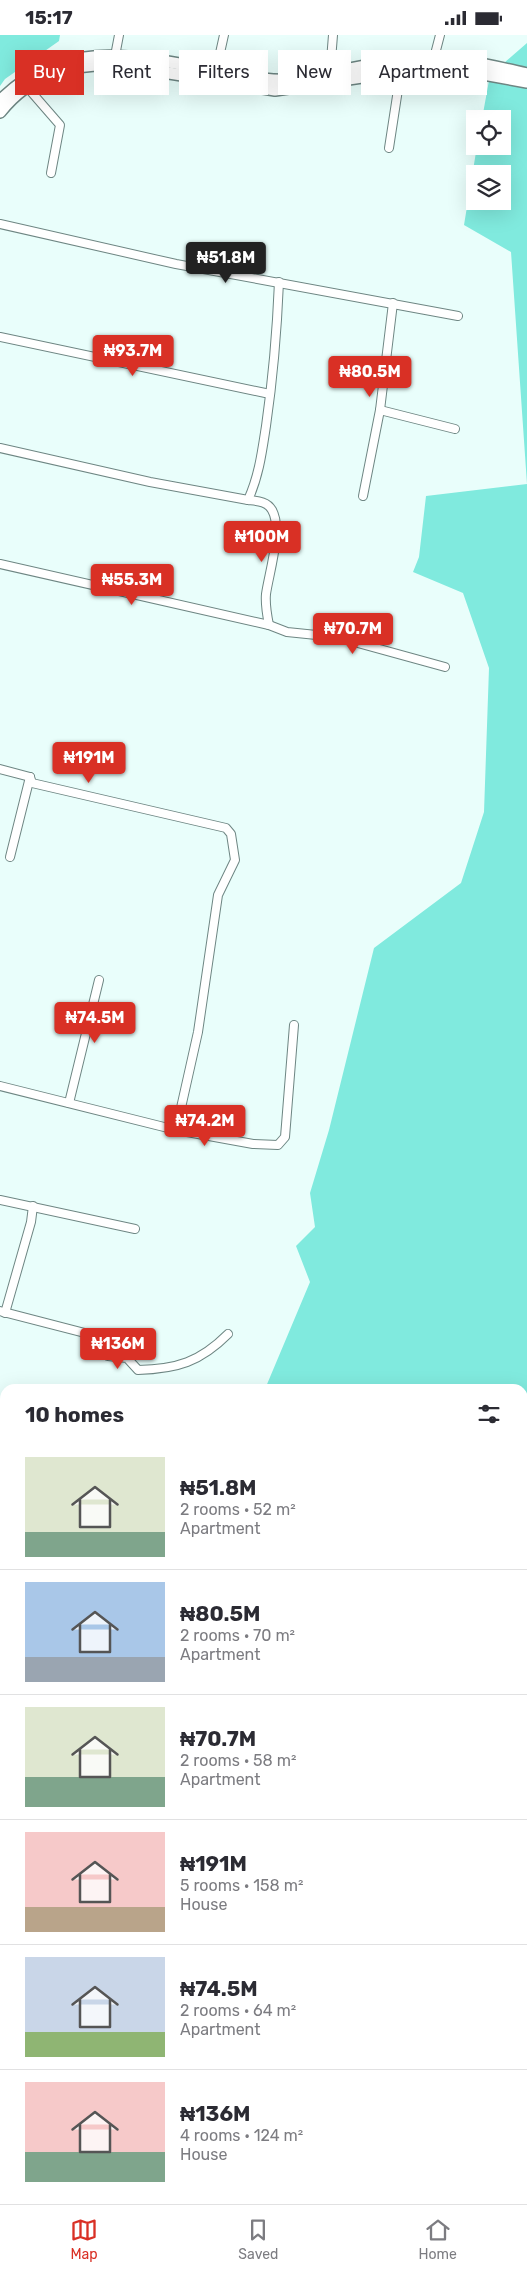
<!DOCTYPE html>
<meta charset="utf-8">
<style>
:root{--surface:#fff;--page:#f7f7f7;--text:#2b2b33;--muted:#7c7c81;--line:#e1e1e2;--accent:#d93025}
body{margin:0;font-family:Rubik,sans-serif;background:var(--page);color:var(--text);height:100vh;display:flex;flex-direction:column;font-size:19px;white-space:nowrap}
*{box-sizing:border-box;margin:0}
p{font-size:16px;color:var(--muted)}
.icon{flex:none;width:28px;height:28px;fill:none;stroke:currentColor;stroke-width:2;stroke-linecap:round;stroke-linejoin:round}
.map{position:relative;flex:1;overflow:hidden}
.drawer{position:absolute;left:0px;top:1349px;width:528px;height:821px;display:flex;flex-direction:column;background:var(--surface);border-radius:15px 15px 0 0;box-shadow:0 5px 20px #0002}
.drawer>*{flex:none}
.guide{position:absolute;left:15px;top:15px;width:498px;height:45px;display:flex;gap:10px}
.tools{position:absolute;left:466px;top:75px;display:grid;gap:10px}
.tools a{display:grid;place-items:center;width:45px;height:45px;border-radius:0px;background:var(--surface);box-shadow:0 5px 20px #0002;font-size:25px}
.price{position:absolute;translate:-50% -42px;padding:0 11px;border-radius:5px;background:var(--accent);color:#fff;font-size:16px;line-height:32px;filter:drop-shadow(0 1px 2px #0008)}
.price::after{content:'';position:absolute;left:50%;top:30px;width:15px;height:11px;margin-left:-8px;background:inherit;clip-path:polygon(0 0,100% 0,50% 100%)}
.price.on{background:#222;color:#fff}
ul{padding:0;list-style:none}
li{display:flex;align-items:center;gap:15px;height:125px;padding:0 25px}
li+li{border-top:1px solid var(--line)}
li span{display:grid;place-items:center;flex:none;width:140px;height:100px;border-radius:0px;color:#555}
li>.icon{margin-inline-start:auto}
span .icon{width:60px;height:60px;fill:#fffc;stroke-width:1}
li b{font-size:21px}
h2{display:flex;justify-content:space-between;align-items:center;height:60px;padding:0 25px;font-size:21px}
.tag{padding:0 18px;border-radius:0px;background:var(--surface);box-shadow:0 5px 20px #0002;font-size:18px;line-height:45px}
.tag.on{background:var(--accent);color:#fff}
.status{display:flex;justify-content:space-between;align-items:center;height:35px;padding:0 25px;background:var(--surface);direction:ltr}
.status svg{height:14px;fill:currentColor}
.menu{display:flex;justify-content:space-around;align-items:center;height:70px;border-top:1px solid var(--line);background:var(--surface);font-size:14px;color:var(--muted)}
.menu a{display:grid;justify-items:center;gap:2px}
.menu .on{color:var(--accent)}
.map>svg:first-child{display:block}
.green{fill:#80eade;fill-rule:evenodd}
.lines{fill:none;stroke-linecap:round;stroke-linejoin:round}
.street-casing{stroke:#6e8683;stroke-width:10}
.secondary-casing{stroke:#6e8683;stroke-width:14}
.street{stroke:#fff;stroke-width:8}
.secondary{stroke:#fff;stroke-width:11}
</style>
<div class="status"><b>15:17</b><svg viewBox="0 0 49 12"><path d="M0 12V9h3v3zM5 12V6h3v6zM10 12V3h3v9zM15 12V0h3v12zM26 1h20v11H26zM47 4h2v5h-2z"/></svg></div>
<div class="map">
<svg width="527" height="2169" viewBox="0 0 527 2169">
<rect width="100%" height="100%" fill="#e9fefb"/>
<g class="green">
<polygon points="0,0 60,0 59,6 5,44 0,51"/>
<path d="M527,8V2169H0V1967L5,1961V2165H522V1354H265L310,1247L296,1211L315,1192L310,1158L329,1095L374,913L461,848L484,777L489,633L463,558L413,537L419,522L426,461L527,449L511,217L464,190L477,111H502V84H482L490,40ZM475,139H502V166H475Z"/>
</g>
<g class="lines">
<g class="street-casing">
<g id="street">
<polyline points="115,21 119,0"/>
<polyline points="434,23 440,0"/>
<polyline points="216,36 224,0"/>
<polyline points="330,38 333,0"/>
<polyline points="27,52 60,90 51,138"/>
<polyline points="389,113 401,35"/>
<polyline points="0,189 176,229 458,281"/>
<polyline points="0,302 270,359"/>
<polyline points="380,375 455,394"/>
<path d="M0,413L150,447L248,465C259,441 262,417 266,391C273,343 277,295 279,247"/>
<polyline points="363,461 380,375 393,268"/>
<path d="M248,465C257,466 267,466 272,475C283,494 269,538 266,559C265,569 267,580 269,590"/>
<polyline points="0,529 269,590 287,597 336,602 445,632"/>
<polyline points="0,734 30,742"/>
<polyline points="30,742 32,748 226,793 231,799 235,825 218,860 198,997 176,1095"/>
<polyline points="10,822 30,742"/>
<polyline points="0,1051 176,1095 253,1109 278,1110 285,1102 294,990"/>
<polyline points="69,1068 99,945"/>
<polyline points="0,1165 135,1194"/>
<path d="M0,1276L108,1304V1321L127,1323L138,1335C177,1334 200,1327 228,1299"/>
<polyline points="5,1278 31,1187 33,1171"/>
<polyline points="0,1495 5,1495"/>
<polyline points="0,1793 5,1794"/>
<polyline points="0,2084 5,2085"/>
<polyline points="89,2165 90,2169"/>
</g>
</g>
<g class="secondary-casing">
<g id="secondary">
<path d="M0,66C63,2 137,21 217,36C241,40 267,47 292,45C304,44 317,40 329,38C357,33 386,26 415,24C452,21 491,31 527,39"/>
<path d="M0,77C31,38 71,28 119,30L275,55L429,32L450,33L527,47"/>
</g>
</g>
<use href="#street" class="street"/>
<use href="#secondary" class="secondary"/>
</g>
</svg>
<div class="tools">
<a><svg class="icon" aria-label="locate" viewBox="0 0 24 24"><circle cx="12" cy="12" r="6"/><path d="M12 2v4M12 18v4M2 12h4M18 12h4"/></svg></a>
<a><svg class="icon" aria-label="layers" viewBox="0 0 24 24"><path d="M12 4l9 5-9 5-9-5zM3 14l9 5 9-5"/></svg></a>
</div>
<b class="price on" style="left:226px;top:249px">₦51.8M</b>
<b class="price" style="left:133px;top:342px">₦93.7M</b>
<b class="price" style="left:370px;top:363px">₦80.5M</b>
<b class="price" style="left:262px;top:528px">₦100M</b>
<b class="price" style="left:132px;top:571px">₦55.3M</b>
<b class="price" style="left:353px;top:620px">₦70.7M</b>
<b class="price" style="left:89px;top:749px">₦191M</b>
<b class="price" style="left:95px;top:1009px">₦74.5M</b>
<b class="price" style="left:205px;top:1112px">₦74.2M</b>
<b class="price" style="left:118px;top:1335px">₦136M</b>
<div class="guide">
<a class="tag on">Buy</a>
<a class="tag">Rent</a>
<a class="tag">Filters</a>
<a class="tag">New</a>
<a class="tag">Apartment</a>
</div>
<section class="drawer">
<h2>10 homes<svg class="icon" aria-label="filters" viewBox="0 0 24 24"><path d="M4 7h16M4 17h16"/><circle cx="9" cy="7" r="2"/><circle cx="15" cy="17" r="2"/></svg></h2>
<ul>
<li><span style="background:linear-gradient(#dfe7d0 75%,#7fa58c 0)"><svg class="icon" aria-label="home" viewBox="0 0 24 24"><path d="M3 11l9-7 9 7M6 9v11h12V9"/></svg></span><div><b>₦51.8M</b><p>2 rooms · 52 m²</p><p>Apartment</p></div></li>
<li><span style="background:linear-gradient(#a9c7e8 75%,#9aa5b1 0)"><svg class="icon" aria-label="home" viewBox="0 0 24 24"><path d="M3 11l9-7 9 7M6 9v11h12V9"/></svg></span><div><b>₦80.5M</b><p>2 rooms · 70 m²</p><p>Apartment</p></div></li>
<li><span style="background:linear-gradient(#dfe7d0 70%,#7fa58c 0)"><svg class="icon" aria-label="home" viewBox="0 0 24 24"><path d="M3 11l9-7 9 7M6 9v11h12V9"/></svg></span><div><b>₦70.7M</b><p>2 rooms · 58 m²</p><p>Apartment</p></div></li>
<li><span style="background:linear-gradient(#f6c9c9 75%,#b9a48a 0)"><svg class="icon" aria-label="home" viewBox="0 0 24 24"><path d="M3 11l9-7 9 7M6 9v11h12V9"/></svg></span><div><b>₦191M</b><p>5 rooms · 158 m²</p><p>House</p></div></li>
<li><span style="background:linear-gradient(#c9d6e8 75%,#8fb573 0)"><svg class="icon" aria-label="home" viewBox="0 0 24 24"><path d="M3 11l9-7 9 7M6 9v11h12V9"/></svg></span><div><b>₦74.5M</b><p>2 rooms · 64 m²</p><p>Apartment</p></div></li>
<li><span style="background:linear-gradient(#f6c9c9 70%,#7fa58c 0)"><svg class="icon" aria-label="home" viewBox="0 0 24 24"><path d="M3 11l9-7 9 7M6 9v11h12V9"/></svg></span><div><b>₦136M</b><p>4 rooms · 124 m²</p><p>House</p></div></li>
</ul>
</section>
</div>
<nav class="menu">
<a class="on"><svg class="icon" aria-label="map" viewBox="0 0 24 24"><path d="M3 6l6-2 6 2 6-2v14l-6 2-6-2-6 2zM9 4v14M15 6v14"/></svg>Map</a>
<a><svg class="icon" aria-label="saved" viewBox="0 0 24 24"><path d="M7 4h10v16l-5-4-5 4z"/></svg>Saved</a>
<a><svg class="icon" aria-label="home" viewBox="0 0 24 24"><path d="M3 11l9-7 9 7M6 9v11h12V9"/></svg>Home</a>
</nav>
